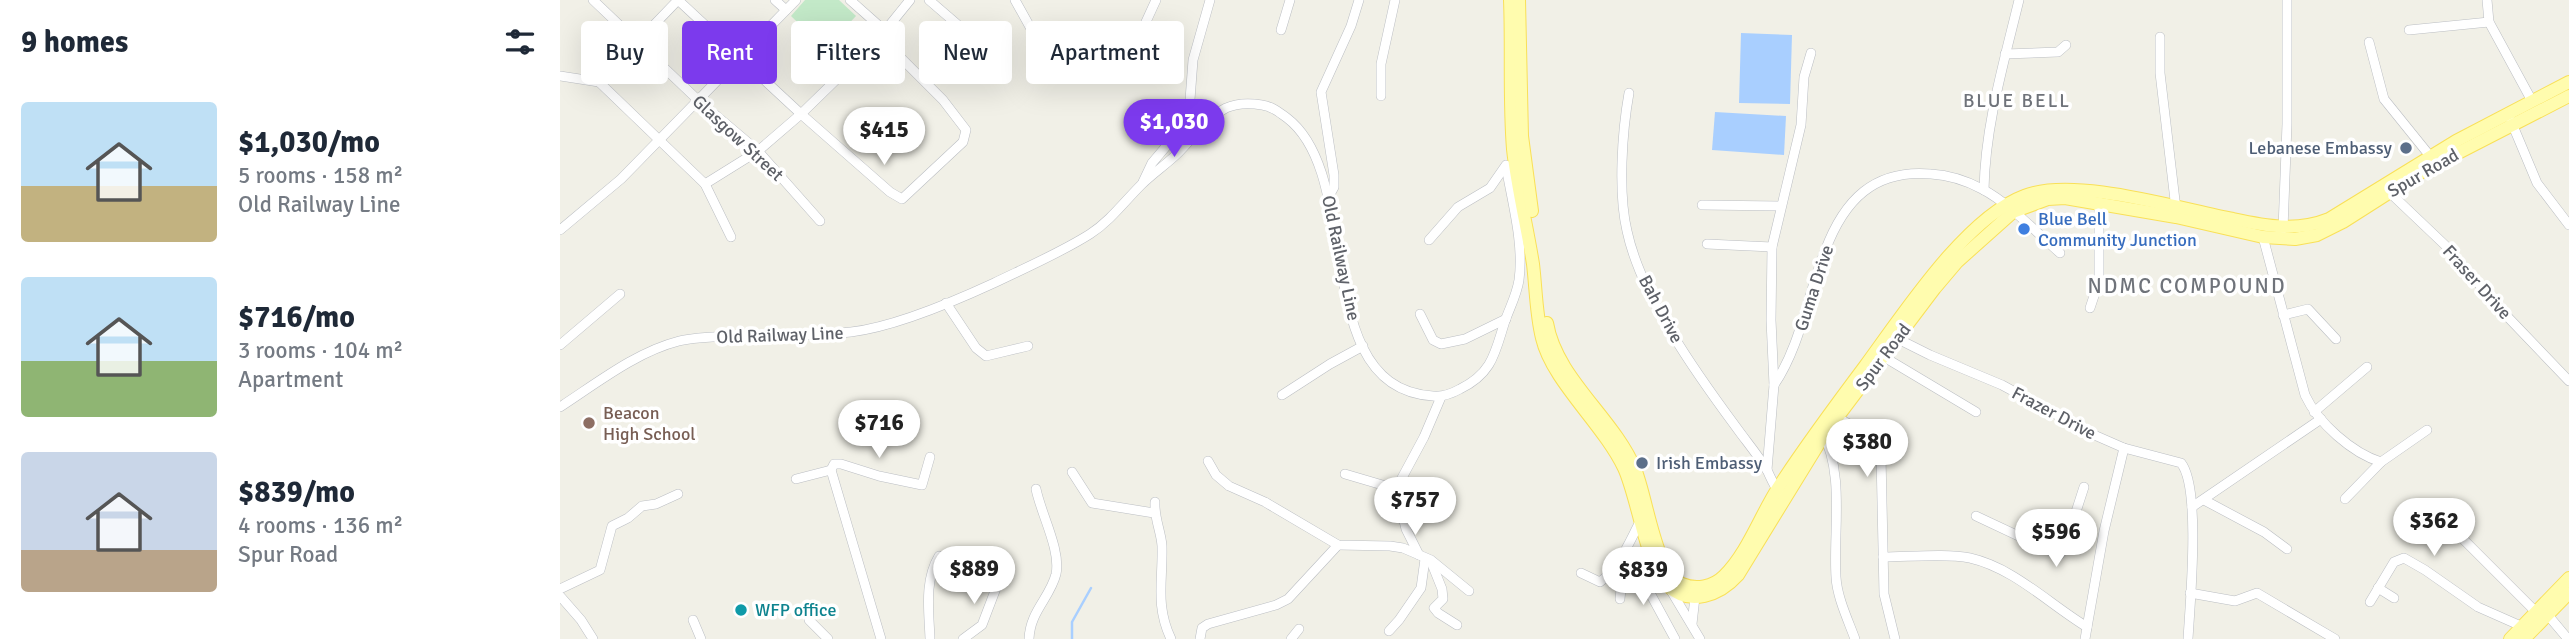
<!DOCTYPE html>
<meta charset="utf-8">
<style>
:root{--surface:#fff;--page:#f2f2f3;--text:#1f2937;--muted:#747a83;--accent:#7c3aed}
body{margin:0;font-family:Signika,sans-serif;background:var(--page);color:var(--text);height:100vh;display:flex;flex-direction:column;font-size:26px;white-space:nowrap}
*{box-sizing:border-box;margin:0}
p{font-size:23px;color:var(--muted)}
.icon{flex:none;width:38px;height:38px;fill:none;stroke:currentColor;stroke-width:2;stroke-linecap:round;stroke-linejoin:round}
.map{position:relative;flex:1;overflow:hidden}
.details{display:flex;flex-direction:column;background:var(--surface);width:560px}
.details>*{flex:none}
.top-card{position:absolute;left:21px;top:21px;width:665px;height:63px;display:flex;gap:14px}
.price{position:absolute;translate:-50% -60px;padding:0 16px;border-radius:24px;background:#fff;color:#222;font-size:23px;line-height:46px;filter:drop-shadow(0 2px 4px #0008)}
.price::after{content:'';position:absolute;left:50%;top:42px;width:21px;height:16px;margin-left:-10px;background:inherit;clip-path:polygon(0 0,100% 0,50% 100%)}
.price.active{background:var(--accent);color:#fff}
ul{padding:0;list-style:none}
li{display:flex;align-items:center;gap:21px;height:175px;padding:0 21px}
li span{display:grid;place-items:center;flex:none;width:196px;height:140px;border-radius:7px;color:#555}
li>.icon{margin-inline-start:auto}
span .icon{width:84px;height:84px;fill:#fffc;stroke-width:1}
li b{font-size:30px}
h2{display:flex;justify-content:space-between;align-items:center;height:84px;padding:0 21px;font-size:30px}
.pill{padding:0 24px;border-radius:7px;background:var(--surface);box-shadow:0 7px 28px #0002;font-size:24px;line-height:63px}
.pill.active{background:var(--accent);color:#fff}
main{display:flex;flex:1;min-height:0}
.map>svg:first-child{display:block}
.green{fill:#c3e9c8}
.water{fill:#a9cfff}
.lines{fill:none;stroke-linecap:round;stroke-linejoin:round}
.stream{stroke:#a9cfff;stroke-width:2.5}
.minor-casing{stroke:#bbbec3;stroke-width:10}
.major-casing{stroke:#f9e058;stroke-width:14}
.minor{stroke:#fff;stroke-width:9}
.major{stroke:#fffcae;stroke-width:12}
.service-dot{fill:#5c6f8a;stroke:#fff;stroke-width:2.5}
.shop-dot{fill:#3f7fe0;stroke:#fff;stroke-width:2.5}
.education-dot{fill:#8d6e63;stroke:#fff;stroke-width:2.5}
.culture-dot{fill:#0f9aa8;stroke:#fff;stroke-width:2.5}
.labels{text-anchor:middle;stroke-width:7;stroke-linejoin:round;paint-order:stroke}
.street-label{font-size:18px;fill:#5e6168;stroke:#fff}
.service-label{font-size:18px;fill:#4e5e75;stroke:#fff;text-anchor:end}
.shop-label{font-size:18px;fill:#366cbe;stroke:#fff;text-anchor:start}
.education-label{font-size:18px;fill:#785e54;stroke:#fff;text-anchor:start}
.culture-label{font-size:18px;fill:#0d838f;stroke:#fff;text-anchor:start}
.neighbourhood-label{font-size:19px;letter-spacing:2px;fill:#6f737a;stroke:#fff}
.quarter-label{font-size:21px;letter-spacing:2px;fill:#6f737a;stroke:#fff}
</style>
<main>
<section class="details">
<h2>9 homes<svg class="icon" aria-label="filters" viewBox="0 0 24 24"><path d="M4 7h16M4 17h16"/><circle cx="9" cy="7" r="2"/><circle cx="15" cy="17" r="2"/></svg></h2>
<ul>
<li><span style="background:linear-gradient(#bfe0f5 60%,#c2b280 0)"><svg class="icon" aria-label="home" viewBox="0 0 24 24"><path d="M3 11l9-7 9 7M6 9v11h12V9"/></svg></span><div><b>$1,030/mo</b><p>5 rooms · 158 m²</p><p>Old Railway Line</p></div></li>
<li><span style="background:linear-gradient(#bfe0f5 60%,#8fb573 0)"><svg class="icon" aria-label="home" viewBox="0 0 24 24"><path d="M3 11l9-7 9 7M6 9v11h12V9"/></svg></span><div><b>$716/mo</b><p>3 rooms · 104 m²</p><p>Apartment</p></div></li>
<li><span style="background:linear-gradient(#c9d6e8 70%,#b9a48a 0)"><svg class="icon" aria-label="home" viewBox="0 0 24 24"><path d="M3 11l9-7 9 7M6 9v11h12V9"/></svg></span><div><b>$839/mo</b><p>4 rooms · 136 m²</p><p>Spur Road</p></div></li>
</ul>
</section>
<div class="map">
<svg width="2009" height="639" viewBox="0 0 2009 639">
<rect width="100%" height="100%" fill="#f1f0e7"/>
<polygon class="green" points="245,0 279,0 296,16 265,49 231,16"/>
<g class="water">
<polygon points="1181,33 1232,35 1230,104 1179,103"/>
<polygon points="1155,112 1226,116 1224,155 1152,150"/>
</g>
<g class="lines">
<polyline class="stream" points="512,639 512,622 531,588"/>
<g class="minor-casing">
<g id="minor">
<polyline points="33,0 139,101 198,151 260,221"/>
<polyline points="118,0 241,114 330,192 342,199 403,142 406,130 383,100 320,37"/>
<polyline points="215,0 226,10"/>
<polyline points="290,0 325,31"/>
<polyline points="369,0 427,50 440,65"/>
<polyline points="455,0 475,36"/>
<polyline points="1927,0 1929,22 1972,101"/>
<polyline points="721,30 730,0"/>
<polyline points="1849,30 1929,22"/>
<polyline points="1600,37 1600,73 1616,209"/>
<polyline points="1809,42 1824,99 1870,156"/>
<polyline points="1445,54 1498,52 1506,45"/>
<polyline points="562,74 596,0"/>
<polyline points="0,76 39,82 118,0"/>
<polyline points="39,82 145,184 171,237"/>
<path d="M1069,93C1062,132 1058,193 1067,231C1081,296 1136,373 1176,427C1186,441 1198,455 1207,470C1211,478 1214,487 1220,493"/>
<polyline points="821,96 821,64 835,0"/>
<polyline points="1951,121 1977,183 2009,225"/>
<polyline points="583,182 592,163 625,124 629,113 633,60 650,0"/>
<polyline points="145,184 198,151 241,114 320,37 350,0"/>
<polyline points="1826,189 1887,247 1942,311 2009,381"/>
<path d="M1424,190C1425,126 1444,62 1459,0"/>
<polyline points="768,198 774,187 774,175 761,92 791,26 799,0"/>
<polyline points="1142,205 1220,206"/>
<polyline points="1723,229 1727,124 1727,0"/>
<polyline points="0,230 61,179 236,0"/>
<path d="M1703,237L1745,395C1758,423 1792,453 1821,462L1867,430"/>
<polyline points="869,240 898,207 930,188 946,165"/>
<polyline points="1147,244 1212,247"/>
<polyline points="386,303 416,348 426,356 468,346"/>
<polyline points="1530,308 1539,281 1539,203"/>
<polyline points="860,314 873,340 881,344 905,339 946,319"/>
<polyline points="1723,315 1748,309 1776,339"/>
<path d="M1332,336L1370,355L1442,385L1532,434L1564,448L1621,463C1641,487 1630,604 1628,639"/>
<polyline points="0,345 60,294"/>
<polyline points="1324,357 1416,412"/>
<path d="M1214,385C1241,345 1247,296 1265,251C1284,200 1314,169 1371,174C1388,175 1407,181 1422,189C1449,203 1477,233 1500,253"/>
<polyline points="722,395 770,364 803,346"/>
<path d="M0,407C37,383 76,352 119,341C140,336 162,337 184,336C219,336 256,336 291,332C333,327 395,301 434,283C465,268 500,253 530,234C550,221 564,202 581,185C593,173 607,164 619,152C634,137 647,118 666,108C677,103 690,103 702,105C711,106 719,112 727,118C805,177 748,389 873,396C883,397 891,394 900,389C933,373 935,352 945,321C950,307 957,294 959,280C964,243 952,202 946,166"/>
<polyline points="1754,412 1807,367"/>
<path d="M1273,415C1295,429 1311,429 1321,456L1324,594L1335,639"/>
<path d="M1262,432C1285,472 1273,533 1276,577C1277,597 1288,620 1295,639"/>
<polyline points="648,461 656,475 669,486 705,502 778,545 830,546 843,548 871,560 909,591"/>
<polyline points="1207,470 1214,385 1211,320 1212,247 1241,125 1244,77 1251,53"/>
<polyline points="512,472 532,503 594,513"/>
<polyline points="785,474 836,489"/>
<polyline points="236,479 271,470"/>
<polyline points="1785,499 1821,462"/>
<polyline points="1644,500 1704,532 1727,549"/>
<path d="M595,502C594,518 601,531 602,546C603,581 595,605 611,639"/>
<polyline points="1632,507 1761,419"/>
<polyline points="1416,516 1499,555 1504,549 1524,487"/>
<polyline points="1900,536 1975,611"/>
<polyline points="859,555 846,529 836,489 864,437 881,397"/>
<path d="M1323,557C1348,557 1387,553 1410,558C1454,568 1489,604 1527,627"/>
<polyline points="872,564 882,589 883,599 874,608 878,613 897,625"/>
<path d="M1057,564C1064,573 1061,588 1060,599"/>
<polyline points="1060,567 1084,582 1115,639"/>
<path d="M1021,573L1040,582C1060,567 1070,540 1081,520"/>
<polyline points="1818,588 1834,598"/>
<polyline points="0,589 40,570 52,526 68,518 82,506 96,504 118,494"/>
<polyline points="1110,589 1140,639"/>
<polyline points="1630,593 1675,601 1697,593 1775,639"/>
<polyline points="0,596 21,620 33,639"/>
<polyline points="1810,602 1834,562 1844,558 1865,570 1918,607 1961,626"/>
<polyline points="1987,614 2008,639"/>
<polyline points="133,620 141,639"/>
<polyline points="249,620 268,639"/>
<polyline points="1132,624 1135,597"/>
<polyline points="829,631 839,620 861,588 865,559"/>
<polyline points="321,639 271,470 274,464 281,464 319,476 362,485 370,457"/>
<path d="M370,639C369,611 364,581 379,556"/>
<polyline points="403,639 422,625 438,583"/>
<path d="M469,639C470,611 490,598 496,574C501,550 481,514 476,489"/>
<polyline points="640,639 642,628 648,624 716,605 728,599 778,545"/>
<polyline points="731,639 739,629"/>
<polyline points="1525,639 1544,531 1564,448"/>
</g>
</g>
<g class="major-casing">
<g id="major">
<path d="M950,0C952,49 949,99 953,149C957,187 967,226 973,264C976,289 976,314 982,338C992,381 1043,424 1064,468C1078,498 1086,566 1108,586C1130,607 1160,595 1178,575L1264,435L1375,288L1397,262L1453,212L1488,199L1505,198L1616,217L1703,237L1735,239L1757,235L1783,222L1863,171L2009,96"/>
<polyline points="959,0 962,136 972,211"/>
<path d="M987,323C996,378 1054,418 1075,469C1087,497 1095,572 1122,584C1136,590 1153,587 1164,576C1188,552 1200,516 1218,488C1245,446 1275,406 1305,366C1342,316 1405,218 1464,196C1514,176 1620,209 1673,219C1706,226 1737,232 1769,219L1896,141L2009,82"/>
<polyline points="1950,639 2009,578"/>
<polyline points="1964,639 2009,593"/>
</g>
</g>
<use href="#minor" class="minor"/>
<use href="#major" class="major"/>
</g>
<g class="service-dot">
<circle cx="1846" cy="148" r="7"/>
<circle cx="1082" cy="463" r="7"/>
</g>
<circle class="shop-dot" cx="1464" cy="229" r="7"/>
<circle class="education-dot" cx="29" cy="423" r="7"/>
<circle class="culture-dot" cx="181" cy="610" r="7"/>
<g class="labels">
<g class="street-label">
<text transform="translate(178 138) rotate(43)" y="6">Glasgow Street</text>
<text transform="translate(1863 173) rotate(-30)" y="6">Spur Road</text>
<text transform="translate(781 258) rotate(78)" y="6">Old Railway Line</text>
<text transform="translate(1917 282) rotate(48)" y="6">Fraser Drive</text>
<text transform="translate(1254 288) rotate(-72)" y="6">Guma Drive</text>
<text transform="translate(1101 309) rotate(62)" y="6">Bah Drive</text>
<text transform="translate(220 335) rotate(-2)" y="6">Old Railway Line</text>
<text transform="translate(1323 357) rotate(-53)" y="6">Spur Road</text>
<text transform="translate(1494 413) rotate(28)" y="6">Frazer Drive</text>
</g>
<g class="service-label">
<text x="1832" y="154">Lebanese Embassy</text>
<text x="1096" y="469" text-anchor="start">Irish Embassy</text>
</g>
<g class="shop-label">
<text x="1478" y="225">Blue Bell<tspan x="1478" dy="21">Community Junction</tspan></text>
</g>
<g class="education-label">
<text x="43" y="419">Beacon<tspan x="43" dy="21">High School</tspan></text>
</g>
<g class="culture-label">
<text x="195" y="616">WFP office</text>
</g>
<g class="neighbourhood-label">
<text x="1457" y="107">BLUE BELL</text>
</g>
<g class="quarter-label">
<text x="1627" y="293">NDMC COMPOUND</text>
</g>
</g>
</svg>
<b class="price active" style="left:614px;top:159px">$1,030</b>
<b class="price" style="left:324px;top:167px">$415</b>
<b class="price" style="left:319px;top:460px">$716</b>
<b class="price" style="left:1307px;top:479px">$380</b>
<b class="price" style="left:855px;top:537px">$757</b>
<b class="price" style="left:1874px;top:558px">$362</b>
<b class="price" style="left:1496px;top:569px">$596</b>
<b class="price" style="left:414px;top:606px">$889</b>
<b class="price" style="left:1083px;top:607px">$839</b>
<div class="top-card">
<a class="pill">Buy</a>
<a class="pill active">Rent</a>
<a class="pill">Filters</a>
<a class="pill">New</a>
<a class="pill">Apartment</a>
</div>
</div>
</main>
